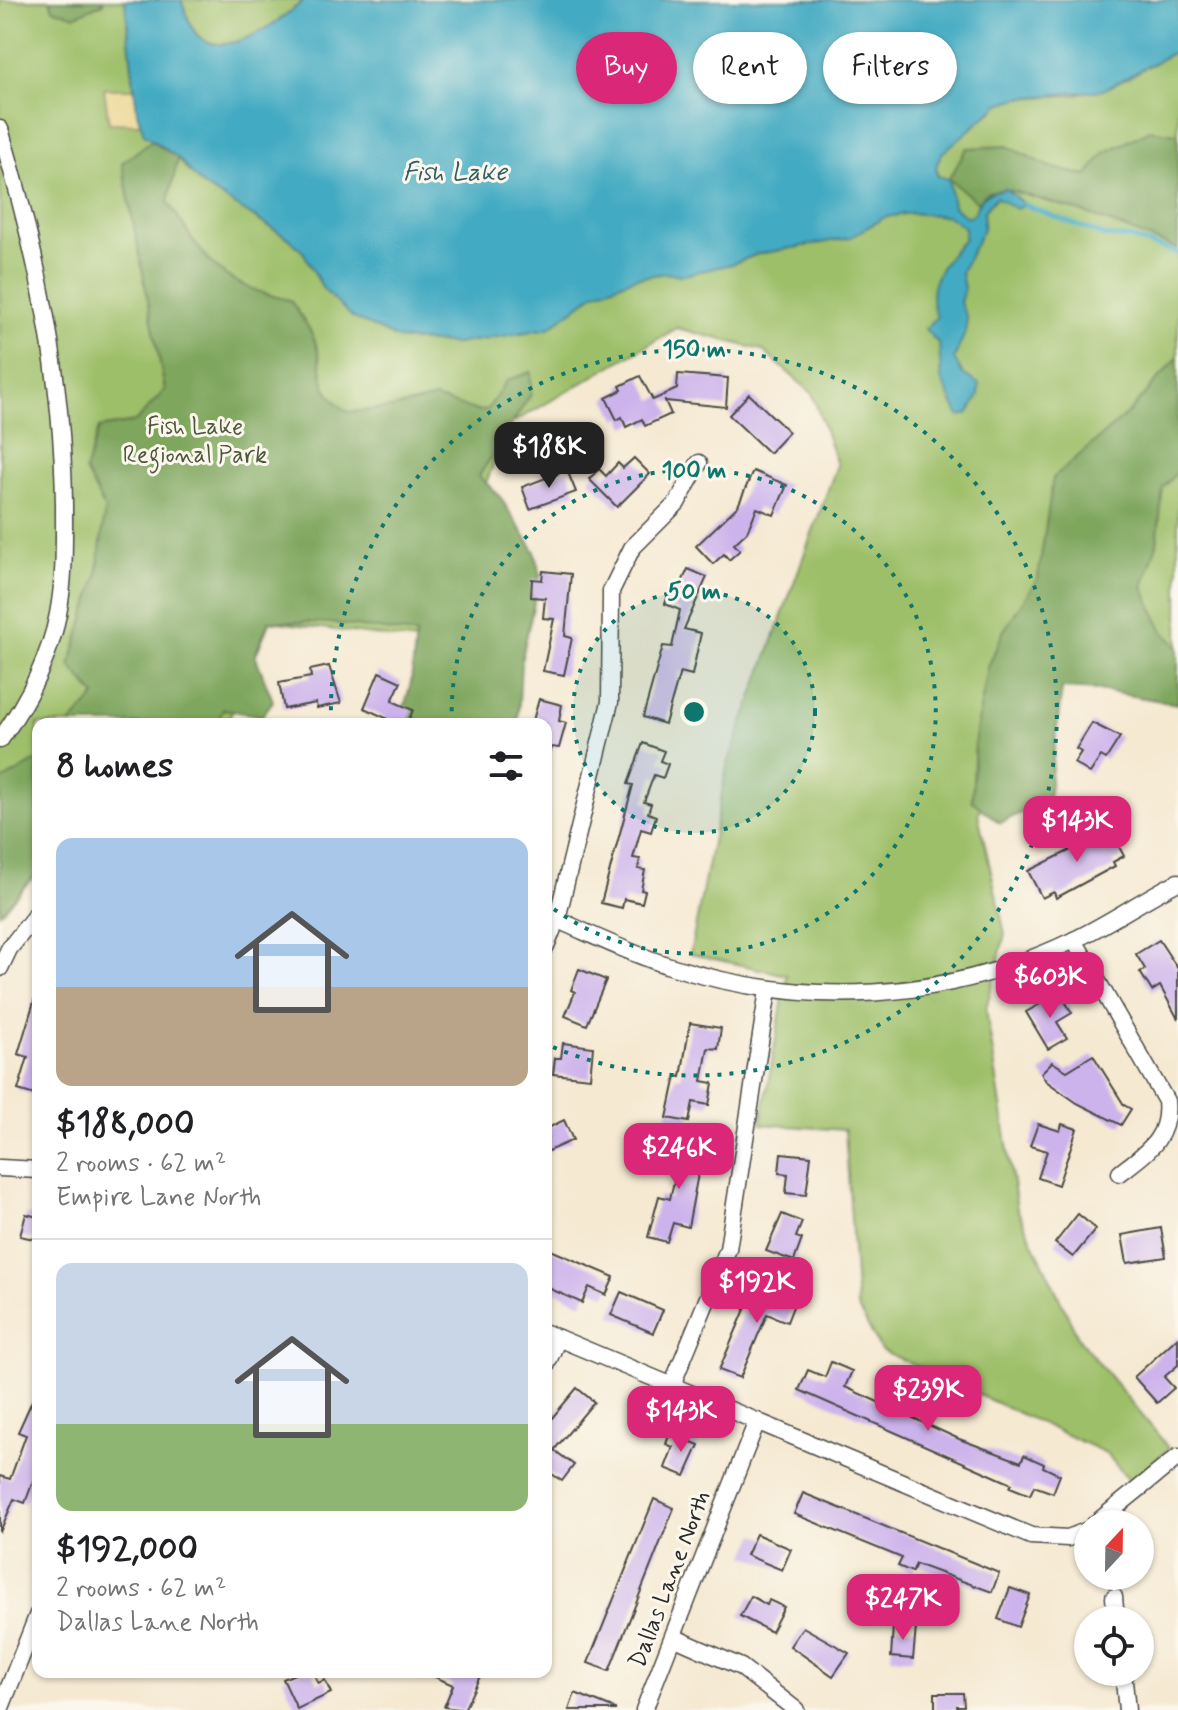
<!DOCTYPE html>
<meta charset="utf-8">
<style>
:root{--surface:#fff;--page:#f2f2f2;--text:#202124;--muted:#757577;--line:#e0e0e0;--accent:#db2777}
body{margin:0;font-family:Mynerve,sans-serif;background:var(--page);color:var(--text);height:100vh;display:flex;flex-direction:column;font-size:30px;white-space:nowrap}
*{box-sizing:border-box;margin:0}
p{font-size:26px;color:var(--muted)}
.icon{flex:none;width:44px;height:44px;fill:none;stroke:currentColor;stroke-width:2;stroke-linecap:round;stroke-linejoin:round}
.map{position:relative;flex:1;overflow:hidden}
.drawer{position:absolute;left:32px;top:718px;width:520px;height:960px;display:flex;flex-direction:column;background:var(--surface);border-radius:16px;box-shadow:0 2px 6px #0004}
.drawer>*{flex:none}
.banner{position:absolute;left:576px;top:32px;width:482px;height:72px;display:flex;gap:16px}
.needle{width:52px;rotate:22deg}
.buttons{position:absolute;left:1074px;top:1510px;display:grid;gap:16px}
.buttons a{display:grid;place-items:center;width:80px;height:80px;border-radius:50%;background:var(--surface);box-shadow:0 2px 6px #0004;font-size:40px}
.price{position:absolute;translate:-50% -68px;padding:0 18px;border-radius:16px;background:var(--accent);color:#fff;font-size:26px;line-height:52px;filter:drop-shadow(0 2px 4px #0008)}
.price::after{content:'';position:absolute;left:50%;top:48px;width:24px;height:18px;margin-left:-12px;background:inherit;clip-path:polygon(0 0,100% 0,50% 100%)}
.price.current{background:#222;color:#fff}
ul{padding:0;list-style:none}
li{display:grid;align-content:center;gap:16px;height:424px;padding:0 24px}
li+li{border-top:2px solid var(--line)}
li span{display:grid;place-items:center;height:248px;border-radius:16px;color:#555}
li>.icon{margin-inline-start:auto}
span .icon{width:144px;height:144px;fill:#fffc;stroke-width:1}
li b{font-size:34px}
h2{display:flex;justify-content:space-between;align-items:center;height:96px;padding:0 24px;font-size:34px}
.chip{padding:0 28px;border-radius:36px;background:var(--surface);box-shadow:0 2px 6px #0004;font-size:28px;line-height:72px}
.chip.current{background:var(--accent);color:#fff}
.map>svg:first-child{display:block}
.green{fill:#9ebf69;stroke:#64754a;stroke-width:2}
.forest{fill:#7ea65d;stroke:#546844;stroke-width:2}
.sand{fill:#eeda9e;stroke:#8c8264;stroke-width:2}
.water{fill:#42aac2;stroke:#366a76;stroke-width:2}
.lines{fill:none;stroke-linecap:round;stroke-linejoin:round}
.stream{stroke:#42aac2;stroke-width:5}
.building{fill:#cdb3ec}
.street-casing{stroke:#494844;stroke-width:19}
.street{stroke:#fff;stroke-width:16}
.ring{fill:none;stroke:#0f766e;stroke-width:4;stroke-dasharray:4 8}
.labels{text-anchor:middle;stroke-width:6;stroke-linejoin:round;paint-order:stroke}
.park-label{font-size:24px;fill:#4e573e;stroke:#fbf7ec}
.street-label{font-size:24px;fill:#2b2b2b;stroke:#fbf7ec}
.water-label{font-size:26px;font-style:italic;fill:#345e67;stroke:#fbf7ec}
.centre{fill:#0f766e;stroke:#fbf7ec;stroke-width:4}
.ring-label{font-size:24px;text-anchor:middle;font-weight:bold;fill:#0f766e;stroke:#fbf7ec;stroke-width:6;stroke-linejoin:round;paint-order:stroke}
</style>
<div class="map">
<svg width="1178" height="1710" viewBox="0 0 1178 1710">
<rect width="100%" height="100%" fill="#fbf7ec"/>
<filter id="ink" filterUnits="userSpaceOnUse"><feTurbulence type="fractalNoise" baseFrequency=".0125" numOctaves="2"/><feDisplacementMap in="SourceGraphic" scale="16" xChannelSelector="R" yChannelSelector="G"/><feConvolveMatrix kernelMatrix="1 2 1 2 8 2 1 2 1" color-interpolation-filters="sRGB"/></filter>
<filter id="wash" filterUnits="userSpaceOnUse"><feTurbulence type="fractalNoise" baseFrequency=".006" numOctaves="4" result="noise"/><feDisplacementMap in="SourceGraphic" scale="32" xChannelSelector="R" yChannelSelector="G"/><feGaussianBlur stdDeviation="1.8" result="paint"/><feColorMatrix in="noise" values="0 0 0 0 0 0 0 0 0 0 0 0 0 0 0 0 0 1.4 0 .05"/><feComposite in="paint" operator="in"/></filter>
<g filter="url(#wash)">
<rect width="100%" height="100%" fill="#f5e9d2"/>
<g class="green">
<polygon points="0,0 125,0 134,89 155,145 178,158 188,171 259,221 290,239 304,253 323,289 352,317 398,339 456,344 549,328 595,293 634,278 666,273 683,275 732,264 758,254 849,238 885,217 911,213 947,216 936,166 942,153 1000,104 1019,98 1075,95 1127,78 1178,50 1178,697 1028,651 978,814 1005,934 986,1009 1017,1209 1079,1339 1169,1448 1130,1481 1106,1453 881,1350 857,1307 845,1130 761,1124 787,975 690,954 727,766 837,465 812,393 762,350 677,328 509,425 423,642 270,621 227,724 38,724 38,872 0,913"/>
<path d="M181,0H304C283,19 225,63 197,35C190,27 186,10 181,0Z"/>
</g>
<g class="forest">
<polygon points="50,0 103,0 103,3 75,16 53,9"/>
<polygon points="1150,130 1178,134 1178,249 1082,212 1006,189 988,192 977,202 949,179 967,148 1007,146 1050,167 1087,176 1104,153"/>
<path d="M151,141L178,158L168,202C206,260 217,285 290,300C298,312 309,325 314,339C327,371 313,387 348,412L393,408L435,398L478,411L487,410L507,380L531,372V394L479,476L500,497L535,552L540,575L521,662L518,724H400L411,682L416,634L330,623L269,621L255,655L273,701L262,716L223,709L217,724H70L96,696L70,666L97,576L105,509L85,471L99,428L135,422L165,390L122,163Z"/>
<polygon points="1178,357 1178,471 1163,488 1157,544 1143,587 1162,629 1178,648 1178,704 1099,690 1062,688 1048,800 1000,823 972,801 975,738 988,667 1004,630 1038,578 1053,478 1129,412"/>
<polygon points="38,760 38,872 0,913 0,782"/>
</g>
<polygon class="sand" points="104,89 134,89 140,124 109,123"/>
<path class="water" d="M125,0H181C185,10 190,27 197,35C225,63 283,19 304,0H1178V50L1103,90L1019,98L1000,104L942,153L936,166L937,176L949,179L953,206L967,217L974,214C979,195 988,192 1006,189L1025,205L1016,209L996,197L984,211L983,229L961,272L964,289L960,303L967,318L965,333L954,359L963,374L979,384V396L968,414L959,416L941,379L939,344L925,329L937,317C922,287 944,260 964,239V227L947,216L911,213L885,217L849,238L758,254L732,264L683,275L666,273L634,278L595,293L549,328L456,344L398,339L352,317L323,289L304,253L290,239L202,185L178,158L144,134L137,112Z"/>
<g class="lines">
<polyline class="stream" points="1025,205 1105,236 1130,238 1178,253"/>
</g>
<g id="blocks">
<g class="building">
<polygon points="678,374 728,378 726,407 665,401 671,414 645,426 642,419 626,427 622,417 617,420 606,398 622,390 620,386 640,376 653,400 677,389"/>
<polygon points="749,394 789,432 769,453 729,415"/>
<polygon points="634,458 650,474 617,507 589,479 599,469 606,476 618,463 623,468"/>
<polygon points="567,470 576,492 530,509 522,487"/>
<polygon points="753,471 787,485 774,515 757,508 747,532 734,544 740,550 729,560 724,554 713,564 696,546 738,506"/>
<polygon points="688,569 707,577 684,629 701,633 692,675 680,672 665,724 643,717 663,646 672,647 680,610 665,604 671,588 678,591"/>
<polygon points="543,571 571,574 565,636 572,638 564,675 543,671 554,619 543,618 545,598 531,597 532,579 542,580"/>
<polygon points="329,666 341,703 317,708 316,703 284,709 279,683 311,677 310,670"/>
<polygon points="379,672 401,682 392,701 413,710 407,724 383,724 386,718 364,708"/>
<polygon points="539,699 562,705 559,721 566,723 559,748 552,747 550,754 546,754 546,724 532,724"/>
<polygon points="1092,723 1120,737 1106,759 1101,756 1090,773 1074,763 1081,752 1076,749"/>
<polygon points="643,743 664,751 660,761 668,764 663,778 654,775 644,802 651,804 648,813 656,816 651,832 641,829 633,858 640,859 638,869 645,870 641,890 645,891 642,903 624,899 622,908 601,903 633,785 628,784"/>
<polygon points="1088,828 1094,837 1109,828 1124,856 1113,862 1115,866 1056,898 1054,892 1042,898 1028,871 1079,846 1073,836"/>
<polygon points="1159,940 1178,969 1178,1019 1160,986 1152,991 1140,972 1145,969 1136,954"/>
<polygon points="579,969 606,980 587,1025 565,1016 575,992 571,990"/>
<polygon points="1060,993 1072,1013 1057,1022 1067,1038 1048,1049 1026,1012"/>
<polygon points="35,998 38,999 38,1096 18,1090 28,1057 18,1054"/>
<polygon points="690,1023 721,1028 718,1049 708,1048 702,1081 713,1083 709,1105 693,1102 689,1122 667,1118 676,1076 681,1077"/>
<polygon points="563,1043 593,1047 590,1078 553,1074 555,1058 561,1058"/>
<polygon points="1093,1055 1124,1105 1131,1109 1121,1125 1077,1103 1046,1081 1041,1073 1052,1062 1067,1071"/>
<polygon points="564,1120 573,1140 546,1152 548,1128"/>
<polygon points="1038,1124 1060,1131 1062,1124 1077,1129 1058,1185 1038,1178 1047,1151 1030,1146"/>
<polygon points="682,1137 704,1142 688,1227 673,1223 667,1242 648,1237 659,1196 670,1199 677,1168 670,1166 674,1148 679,1149"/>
<polygon points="781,1153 811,1156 806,1195 786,1193 788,1174 779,1173"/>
<polygon points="26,1214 38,1217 38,1240 20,1236"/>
<polygon points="782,1214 802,1222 796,1237 802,1239 794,1261 766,1251"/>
<polygon points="1078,1214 1096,1229 1073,1257 1055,1243"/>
<polygon points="1161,1228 1166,1257 1127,1263 1122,1235"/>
<polygon points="546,1248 614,1277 606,1295 589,1287 582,1303 546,1287"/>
<polygon points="779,1283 799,1291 787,1322 767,1314 740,1378 719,1370 755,1286 775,1294"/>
<polygon points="621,1292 663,1310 653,1333 611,1315"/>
<polygon points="1178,1337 1178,1365 1164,1377 1174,1388 1157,1403 1134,1377"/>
<polygon points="831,1362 852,1371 845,1387 959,1439 1021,1462 1024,1455 1044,1464 1043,1467 1060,1475 1053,1493 1034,1486 1030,1495 1010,1487 1012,1484 799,1390 808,1370 825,1377"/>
<polygon points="577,1388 594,1402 554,1450 574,1465 562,1481 546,1470 546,1425"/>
<polygon points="37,1390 38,1468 25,1503 14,1499 0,1532 0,1476 10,1479 26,1435 18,1432"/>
<polygon points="670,1433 699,1445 685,1476 665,1468 673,1447 666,1444"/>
<polygon points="803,1493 999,1573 992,1592 916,1564 912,1572 898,1566 902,1558 794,1514"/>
<polygon points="654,1499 674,1508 609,1671 588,1663"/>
<polygon points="756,1534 791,1549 782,1570 746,1555"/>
<polygon points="1010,1588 1030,1595 1018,1627 998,1619"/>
<polygon points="751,1596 767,1605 769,1600 784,1607 771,1632 740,1616"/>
<polygon points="893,1626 916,1628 913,1659 891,1657"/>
<polygon points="803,1627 849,1653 833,1676 790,1646"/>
<polygon points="299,1672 313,1672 318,1683 325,1680 331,1693 297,1709 283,1679"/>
<polygon points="424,1672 482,1672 464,1710 444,1707 453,1685"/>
<polygon points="575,1693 615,1709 615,1710 569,1710"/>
<polygon points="935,1693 963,1693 964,1706 957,1706 957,1710 935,1710"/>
</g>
</g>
</g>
<g filter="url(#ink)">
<use href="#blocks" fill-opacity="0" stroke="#494844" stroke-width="2"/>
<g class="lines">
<g class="street-casing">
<g id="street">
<path d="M0,129C37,253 63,375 64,505C64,541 65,578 58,614C49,661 27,702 0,740"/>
<path d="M546,915C587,932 627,953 670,966C803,1009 945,1002 1072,941C1108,924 1142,900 1178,882"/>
<path d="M1074,940L1166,1101C1170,1138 1147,1152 1120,1173"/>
<polyline points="546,946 557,919 610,702 611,591 632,548 677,503 699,463"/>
<polyline points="0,968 9,949 38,912"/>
<polyline points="0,1168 38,1170"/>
<polyline points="546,1333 1031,1536 1068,1538 1088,1530"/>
<polyline points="546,1366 558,1338"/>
<polyline points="672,1385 728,1249 768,990"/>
<polyline points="1095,1524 1178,1457"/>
<polyline points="1114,1597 1116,1620"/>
<polyline points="673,1637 741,1667 796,1710"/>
<polyline points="1123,1672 1127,1710"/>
<polyline points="0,1710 38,1614"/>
<polyline points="644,1710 757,1421"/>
</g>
</g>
<use href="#street" class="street"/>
</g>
</g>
<circle cx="694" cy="712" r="121" fill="#0f766e" fill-opacity=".12"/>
<g class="ring">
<circle cx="694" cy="712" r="121"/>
<path d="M452 723A242 242 0 1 1 547 904"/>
<path d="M331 722A363 363 0 1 1 546 1044"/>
</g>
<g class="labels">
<g class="park-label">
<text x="195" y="434">Fish Lake<tspan x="195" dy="28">Regional Park</tspan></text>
</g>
<g class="street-label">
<text transform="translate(669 1579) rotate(-69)" y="8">Dallas Lane North</text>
</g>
<g class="water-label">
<text x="455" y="180">Fish Lake</text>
</g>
</g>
<circle cx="694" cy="712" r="12" class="centre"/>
<g class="ring-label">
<text x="694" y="357">150 m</text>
<text x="694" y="478">100 m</text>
<text x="694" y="599">50 m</text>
</g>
</svg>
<div class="buttons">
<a><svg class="needle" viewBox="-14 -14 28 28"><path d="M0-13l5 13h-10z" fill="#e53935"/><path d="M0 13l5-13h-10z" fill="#757577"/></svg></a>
<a><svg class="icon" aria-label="locate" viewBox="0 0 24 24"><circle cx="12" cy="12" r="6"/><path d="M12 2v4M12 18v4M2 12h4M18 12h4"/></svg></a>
</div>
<b class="price current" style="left:549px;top:490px">$188K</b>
<b class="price" style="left:1077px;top:864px">$143K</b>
<b class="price" style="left:1050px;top:1020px">$603K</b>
<b class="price" style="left:679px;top:1191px">$246K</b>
<b class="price" style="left:757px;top:1325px">$192K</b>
<b class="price" style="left:928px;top:1433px">$239K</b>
<b class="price" style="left:681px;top:1454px">$143K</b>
<b class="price" style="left:903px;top:1642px">$247K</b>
<div class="banner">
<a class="chip current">Buy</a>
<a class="chip">Rent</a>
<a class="chip">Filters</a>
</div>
<section class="drawer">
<h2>8 homes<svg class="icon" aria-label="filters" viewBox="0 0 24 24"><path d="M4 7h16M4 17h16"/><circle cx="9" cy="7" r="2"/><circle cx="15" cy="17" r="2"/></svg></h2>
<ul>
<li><span style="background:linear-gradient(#a9c7e8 60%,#b9a48a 0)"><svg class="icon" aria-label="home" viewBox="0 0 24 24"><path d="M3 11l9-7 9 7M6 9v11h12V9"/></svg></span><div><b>$188,000</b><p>2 rooms · 62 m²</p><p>Empire Lane North</p></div></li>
<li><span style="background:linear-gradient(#c9d6e8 65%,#8fb573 0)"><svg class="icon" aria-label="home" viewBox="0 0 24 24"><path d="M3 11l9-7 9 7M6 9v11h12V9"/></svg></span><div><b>$192,000</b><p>2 rooms · 62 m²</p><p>Dallas Lane North</p></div></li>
</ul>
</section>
</div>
